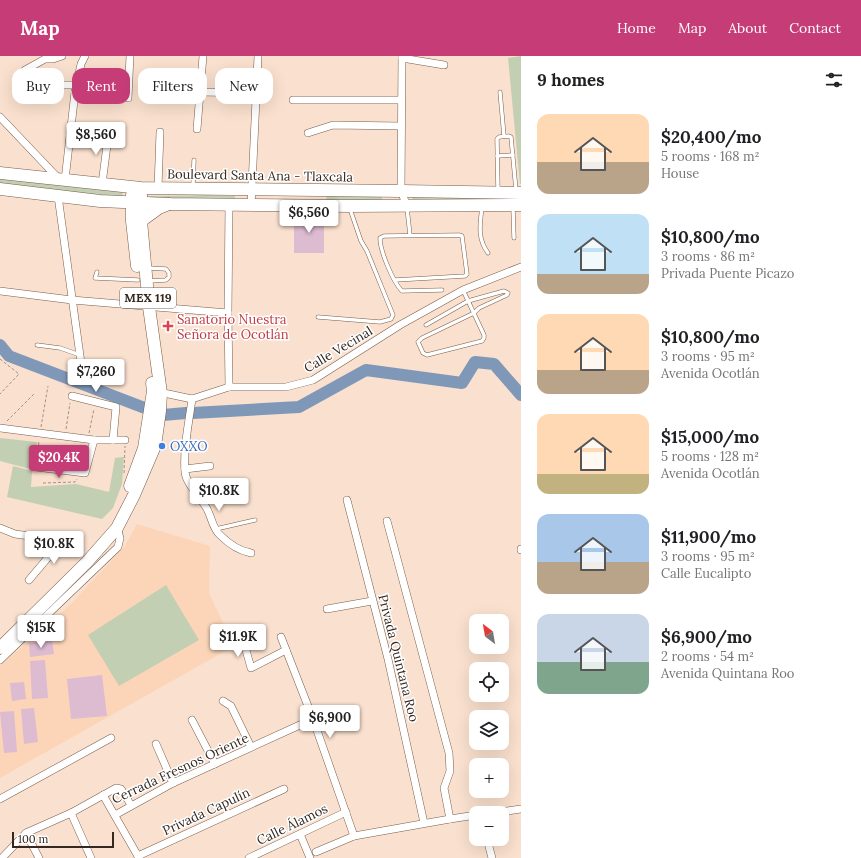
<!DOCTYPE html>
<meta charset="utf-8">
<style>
:root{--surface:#fff;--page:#f6f6f6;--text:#202124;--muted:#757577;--accent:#c53c77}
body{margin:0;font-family:Lora,serif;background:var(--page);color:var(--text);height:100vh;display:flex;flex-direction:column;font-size:15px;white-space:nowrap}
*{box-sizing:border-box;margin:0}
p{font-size:13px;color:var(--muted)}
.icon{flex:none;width:22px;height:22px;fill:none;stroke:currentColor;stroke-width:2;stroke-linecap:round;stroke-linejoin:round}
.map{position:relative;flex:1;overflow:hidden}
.panel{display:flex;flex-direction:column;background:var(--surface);width:340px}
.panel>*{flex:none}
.banner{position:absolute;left:12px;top:12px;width:380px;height:36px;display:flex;gap:8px}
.needle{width:26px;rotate:329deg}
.fabs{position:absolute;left:469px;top:558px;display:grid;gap:8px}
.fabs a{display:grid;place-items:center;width:40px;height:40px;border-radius:8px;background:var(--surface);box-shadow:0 4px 16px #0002;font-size:20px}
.scale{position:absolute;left:12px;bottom:10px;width:102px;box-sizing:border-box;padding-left:4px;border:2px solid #342820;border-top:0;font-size:11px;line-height:14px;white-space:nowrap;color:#342820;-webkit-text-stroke:3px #fff;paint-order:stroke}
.price{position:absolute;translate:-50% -34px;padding:0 9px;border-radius:4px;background:#fff;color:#222;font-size:13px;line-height:26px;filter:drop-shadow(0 1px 2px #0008)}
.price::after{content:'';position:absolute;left:50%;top:24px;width:12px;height:9px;margin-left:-6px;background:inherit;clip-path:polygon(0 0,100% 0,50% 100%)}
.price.selected{background:var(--accent);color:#fff}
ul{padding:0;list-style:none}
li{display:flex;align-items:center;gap:12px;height:100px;padding:0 16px}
li span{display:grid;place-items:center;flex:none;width:112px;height:80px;border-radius:12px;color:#555}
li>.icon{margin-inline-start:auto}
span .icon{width:48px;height:48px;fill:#fffc;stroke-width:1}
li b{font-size:17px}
h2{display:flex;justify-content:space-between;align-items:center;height:48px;padding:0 16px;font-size:17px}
.pill{padding:0 14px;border-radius:12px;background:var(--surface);box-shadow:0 4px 16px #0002;font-size:14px;line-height:36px}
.pill.selected{background:var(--accent);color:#fff}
header{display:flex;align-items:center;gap:24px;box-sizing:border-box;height:56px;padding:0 20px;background:var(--accent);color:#fff}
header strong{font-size:19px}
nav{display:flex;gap:22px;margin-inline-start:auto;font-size:14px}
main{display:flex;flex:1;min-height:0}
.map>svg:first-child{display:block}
.built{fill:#fcd5b9}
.green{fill:#c3cfb2}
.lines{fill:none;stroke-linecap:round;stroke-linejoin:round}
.river{stroke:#8098b8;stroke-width:12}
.building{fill:#ddbbd0}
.lane-casing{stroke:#795d49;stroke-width:4.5}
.street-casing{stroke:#795d49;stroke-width:8}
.primary-casing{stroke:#795d49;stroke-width:13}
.path{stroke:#a59183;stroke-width:1;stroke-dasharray:3 2;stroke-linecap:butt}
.lane{stroke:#fff;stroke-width:3.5}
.street{stroke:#fff;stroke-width:7}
.primary{stroke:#fff;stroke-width:12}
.health-dot{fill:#e0444e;stroke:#fff;stroke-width:1.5}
.shop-dot{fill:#3f7fe0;stroke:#fff;stroke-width:1.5}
.labels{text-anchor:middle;stroke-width:3;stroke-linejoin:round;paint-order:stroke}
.shield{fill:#fff;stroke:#716863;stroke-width:1}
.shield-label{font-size:12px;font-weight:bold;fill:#342820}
.street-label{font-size:13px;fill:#342820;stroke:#fff}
.health-label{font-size:13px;fill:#be3a42;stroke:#fff;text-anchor:start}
.shop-label{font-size:13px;fill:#366cbe;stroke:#fff;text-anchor:start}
</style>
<header>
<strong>Map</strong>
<nav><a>Home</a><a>Map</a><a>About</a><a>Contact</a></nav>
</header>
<main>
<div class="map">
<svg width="521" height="802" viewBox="0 0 521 802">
<rect width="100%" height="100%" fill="#fae0ce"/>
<polygon class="built" points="137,468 210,490 209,537 234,590 0,722 0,610 70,549 125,490"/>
<g class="green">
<polygon points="521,0 521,128 520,128 508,2"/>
<polygon points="0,121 123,133 122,141 0,129"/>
<polygon points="327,138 382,138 382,146 326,145"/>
<polygon points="207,139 235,140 235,145 147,142 148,141 151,140"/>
<polygon points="412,140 521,143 521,146 413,146"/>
<polygon points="0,382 37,386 34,414 0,405"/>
<polygon points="124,401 122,428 113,452 102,463 7,441 13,410 32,415 31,431 76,428 109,436 115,402"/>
<polygon points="166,529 199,584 119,630 88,579"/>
</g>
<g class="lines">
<g class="river">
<polyline points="0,289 9,300 163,359 186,357"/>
<polyline points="193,357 299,351 366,314 462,327 475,306 494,308 521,339"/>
</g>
</g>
<g class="building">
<rect x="294" y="159" width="30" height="38"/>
<polygon points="52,584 54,598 30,601 29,587"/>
<polygon points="45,604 48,642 32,643 30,605"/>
<polygon points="102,619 107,660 71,663 67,623"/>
<polygon points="24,626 26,643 12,645 10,627"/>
<polygon points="34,652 38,686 24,688 21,653"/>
<polygon points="14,655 17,696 4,697 0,656"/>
</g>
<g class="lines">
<g class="lane-casing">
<g id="lane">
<polyline points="500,36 504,80"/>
<polyline points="497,100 513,99"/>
<polyline points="193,130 194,104"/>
<polyline points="498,135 497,83 499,81 509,80 511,81 516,134"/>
<path d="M482,151C480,168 477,182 488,197"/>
<polyline points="407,152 410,179"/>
<polyline points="513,152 514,182"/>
<polyline points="148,212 166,213 169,217 169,221 166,224 149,225"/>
<polyline points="97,216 95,222 138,224"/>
<path d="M395,224L465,220L467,218L462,180L459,179L384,180L380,182C380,195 393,226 402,235L442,234"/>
<polyline points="318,261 380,266 391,263 393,259 367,195 361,185 350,153"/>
<path d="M426,269L468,245L504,235L508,237L507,239L479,252L474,257L422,282L418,286L423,297L427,299L482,285L484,282V279C477,264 470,249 463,234"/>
<polyline points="37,289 60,292 80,299"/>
<polyline points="216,473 255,464"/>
</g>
</g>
<g class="street-casing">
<g id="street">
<polyline points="402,0 401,135 407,150"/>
<polyline points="402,2 444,9"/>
<polyline points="25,14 45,3 53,3 62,0"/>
<polyline points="21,29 77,29"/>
<polyline points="75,36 101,36"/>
<polyline points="200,36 256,37"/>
<polyline points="128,42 130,0"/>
<polyline points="293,44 401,44"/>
<polyline points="0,61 58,122"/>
<polyline points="197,73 203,0"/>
<polyline points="308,77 333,69 401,70"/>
<polyline points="65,124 75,36 81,8 85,0"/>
<polyline points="102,128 109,74"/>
<polyline points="158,132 160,76"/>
<polyline points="58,140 82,314"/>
<polyline points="251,150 258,0"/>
<polyline points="0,235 72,244 228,257"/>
<polyline points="229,331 228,257 229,149"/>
<polyline points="159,336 192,343 229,331 286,331 313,324 400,269 463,234 521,211"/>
<polyline points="72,340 116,351 113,384"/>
<path d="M192,343C189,366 183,392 185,416C186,429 203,443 208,455C212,463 213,473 220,479C229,488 240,495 251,497"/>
<polyline points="0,372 94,384 125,384"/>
<polyline points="36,411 85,417 94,384"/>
<polyline points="185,413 210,410"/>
<polyline points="347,444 388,603 424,767"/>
<polyline points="387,465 449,697 450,715 444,732 450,763"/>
<polyline points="0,472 15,478 51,483 56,486 56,492 29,524"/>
<polyline points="521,493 521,494"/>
<polyline points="327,553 372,545"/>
<polyline points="281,581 313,663 354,780"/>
<polyline points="244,587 251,612 286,594"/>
<polyline points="0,604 118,491 120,482 117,472"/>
<polyline points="223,645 231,650 251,691"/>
<polyline points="192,664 215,708"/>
<polyline points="156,688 173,727"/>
<polyline points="103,739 139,802"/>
<polyline points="0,743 111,682"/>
<polyline points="71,757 91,802"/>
<polyline points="493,757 521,753"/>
<polyline points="115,759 173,727 313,663"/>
<polyline points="26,777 39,802"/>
<polyline points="300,778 310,802"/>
<polyline points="487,783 492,802"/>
<polyline points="316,796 354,780 450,763 476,759"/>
<polyline points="138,800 284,733"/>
<polyline points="2,802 26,777 71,757 116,732 121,733 131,749"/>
<polyline points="249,802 346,756"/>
</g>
</g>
<g class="primary-casing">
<g id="primary">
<polyline points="0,117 141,132 401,135 521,137"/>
<polyline points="0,133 100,145 169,148 349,150 521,149"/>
<polyline points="132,139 132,165 137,210"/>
<polyline points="141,165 159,152 169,148"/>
<polyline points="130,430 144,392 153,335 152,327"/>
<polyline points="0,592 87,506 117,472 134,439 155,390 160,355 161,337 149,251 141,165 141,139"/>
</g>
</g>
<g class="path">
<polyline points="0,303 19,318 0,338"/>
<polyline points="7,365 35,337"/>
<polyline points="41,371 48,330"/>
<polyline points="66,373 70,347"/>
<polyline points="89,377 94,353"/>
<polyline points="66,393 84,396"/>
<polyline points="37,404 39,384"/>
<polyline points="124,417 125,390"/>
<polyline points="43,427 75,426 77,423"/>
</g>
<use href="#lane" class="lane"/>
<use href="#street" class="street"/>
<use href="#primary" class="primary"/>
</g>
<path class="health-dot" d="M166 264h4v4h4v4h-4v4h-4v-4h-4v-4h4z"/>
<circle class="shop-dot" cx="162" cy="390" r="4"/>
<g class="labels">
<rect class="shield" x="120" y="232" width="56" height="20" rx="3"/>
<g class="shield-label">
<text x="148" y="246">MEX 119</text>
</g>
<g class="street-label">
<text transform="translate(260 119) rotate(1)" y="5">Boulevard Santa Ana - Tlaxcala</text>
<text transform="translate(338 293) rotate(-31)" y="5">Calle Vecinal</text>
<text transform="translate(399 602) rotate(76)" y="5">Privada Quintana Roo</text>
<text transform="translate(180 712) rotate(-25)" y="5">Cerrada Fresnos Oriente</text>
<text transform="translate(206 755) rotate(-25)" y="5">Privada Capulín</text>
<text transform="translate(292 768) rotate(-26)" y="5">Calle Álamos</text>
</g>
<g class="health-label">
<text x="177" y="268">Sanatorio Nuestra<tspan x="177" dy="15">Señora de Ocotlán</tspan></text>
</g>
<g class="shop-label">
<text x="170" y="395">OXXO</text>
</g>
</g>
</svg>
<div class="fabs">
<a><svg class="needle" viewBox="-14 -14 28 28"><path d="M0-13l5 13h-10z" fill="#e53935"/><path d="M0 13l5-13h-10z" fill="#757577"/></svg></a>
<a><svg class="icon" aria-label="locate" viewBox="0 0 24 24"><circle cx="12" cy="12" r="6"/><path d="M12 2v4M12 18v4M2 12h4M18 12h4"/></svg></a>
<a><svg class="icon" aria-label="layers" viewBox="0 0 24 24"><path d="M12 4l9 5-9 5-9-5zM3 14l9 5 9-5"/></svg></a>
<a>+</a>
<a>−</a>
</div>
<div class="scale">100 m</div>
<b class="price" style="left:96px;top:100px">$8,560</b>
<b class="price" style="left:309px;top:178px">$6,560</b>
<b class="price" style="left:96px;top:337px">$7,260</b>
<b class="price selected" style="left:59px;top:423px">$20.4K</b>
<b class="price" style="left:219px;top:456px">$10.8K</b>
<b class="price" style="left:54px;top:509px">$10.8K</b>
<b class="price" style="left:41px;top:593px">$15K</b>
<b class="price" style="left:238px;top:602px">$11.9K</b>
<b class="price" style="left:330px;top:683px">$6,900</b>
<div class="banner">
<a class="pill">Buy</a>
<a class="pill selected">Rent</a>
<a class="pill">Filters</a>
<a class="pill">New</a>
</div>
</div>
<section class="panel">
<h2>9 homes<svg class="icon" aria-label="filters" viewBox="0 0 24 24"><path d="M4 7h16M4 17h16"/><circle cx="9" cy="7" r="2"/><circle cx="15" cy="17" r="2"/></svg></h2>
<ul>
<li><span style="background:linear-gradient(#ffd9b3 60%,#b9a48a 0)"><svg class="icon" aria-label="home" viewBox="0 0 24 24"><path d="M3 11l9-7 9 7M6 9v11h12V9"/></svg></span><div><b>$20,400/mo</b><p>5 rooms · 168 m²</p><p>House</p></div></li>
<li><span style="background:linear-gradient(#bfe0f5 75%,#b9a48a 0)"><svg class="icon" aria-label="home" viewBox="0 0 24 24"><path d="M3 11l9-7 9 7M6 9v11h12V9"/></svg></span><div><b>$10,800/mo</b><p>3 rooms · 86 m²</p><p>Privada Puente Picazo</p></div></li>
<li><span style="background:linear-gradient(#ffd9b3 70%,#b9a48a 0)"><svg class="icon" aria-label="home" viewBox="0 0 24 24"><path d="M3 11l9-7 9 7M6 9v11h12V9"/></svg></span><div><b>$10,800/mo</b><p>3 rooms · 95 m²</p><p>Avenida Ocotlán</p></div></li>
<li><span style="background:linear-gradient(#ffd9b3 75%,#c2b280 0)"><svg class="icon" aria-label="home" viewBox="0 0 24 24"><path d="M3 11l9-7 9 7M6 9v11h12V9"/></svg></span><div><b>$15,000/mo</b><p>5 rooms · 128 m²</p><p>Avenida Ocotlán</p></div></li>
<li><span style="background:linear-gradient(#a9c7e8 60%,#b9a48a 0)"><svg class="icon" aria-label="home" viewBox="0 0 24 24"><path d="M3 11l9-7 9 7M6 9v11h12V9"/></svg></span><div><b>$11,900/mo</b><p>3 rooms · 95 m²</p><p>Calle Eucalipto</p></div></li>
<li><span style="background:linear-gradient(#c9d6e8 60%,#7fa58c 0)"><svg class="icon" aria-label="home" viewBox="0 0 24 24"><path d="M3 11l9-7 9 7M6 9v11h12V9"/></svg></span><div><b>$6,900/mo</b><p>2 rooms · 54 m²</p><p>Avenida Quintana Roo</p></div></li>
</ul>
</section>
</main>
